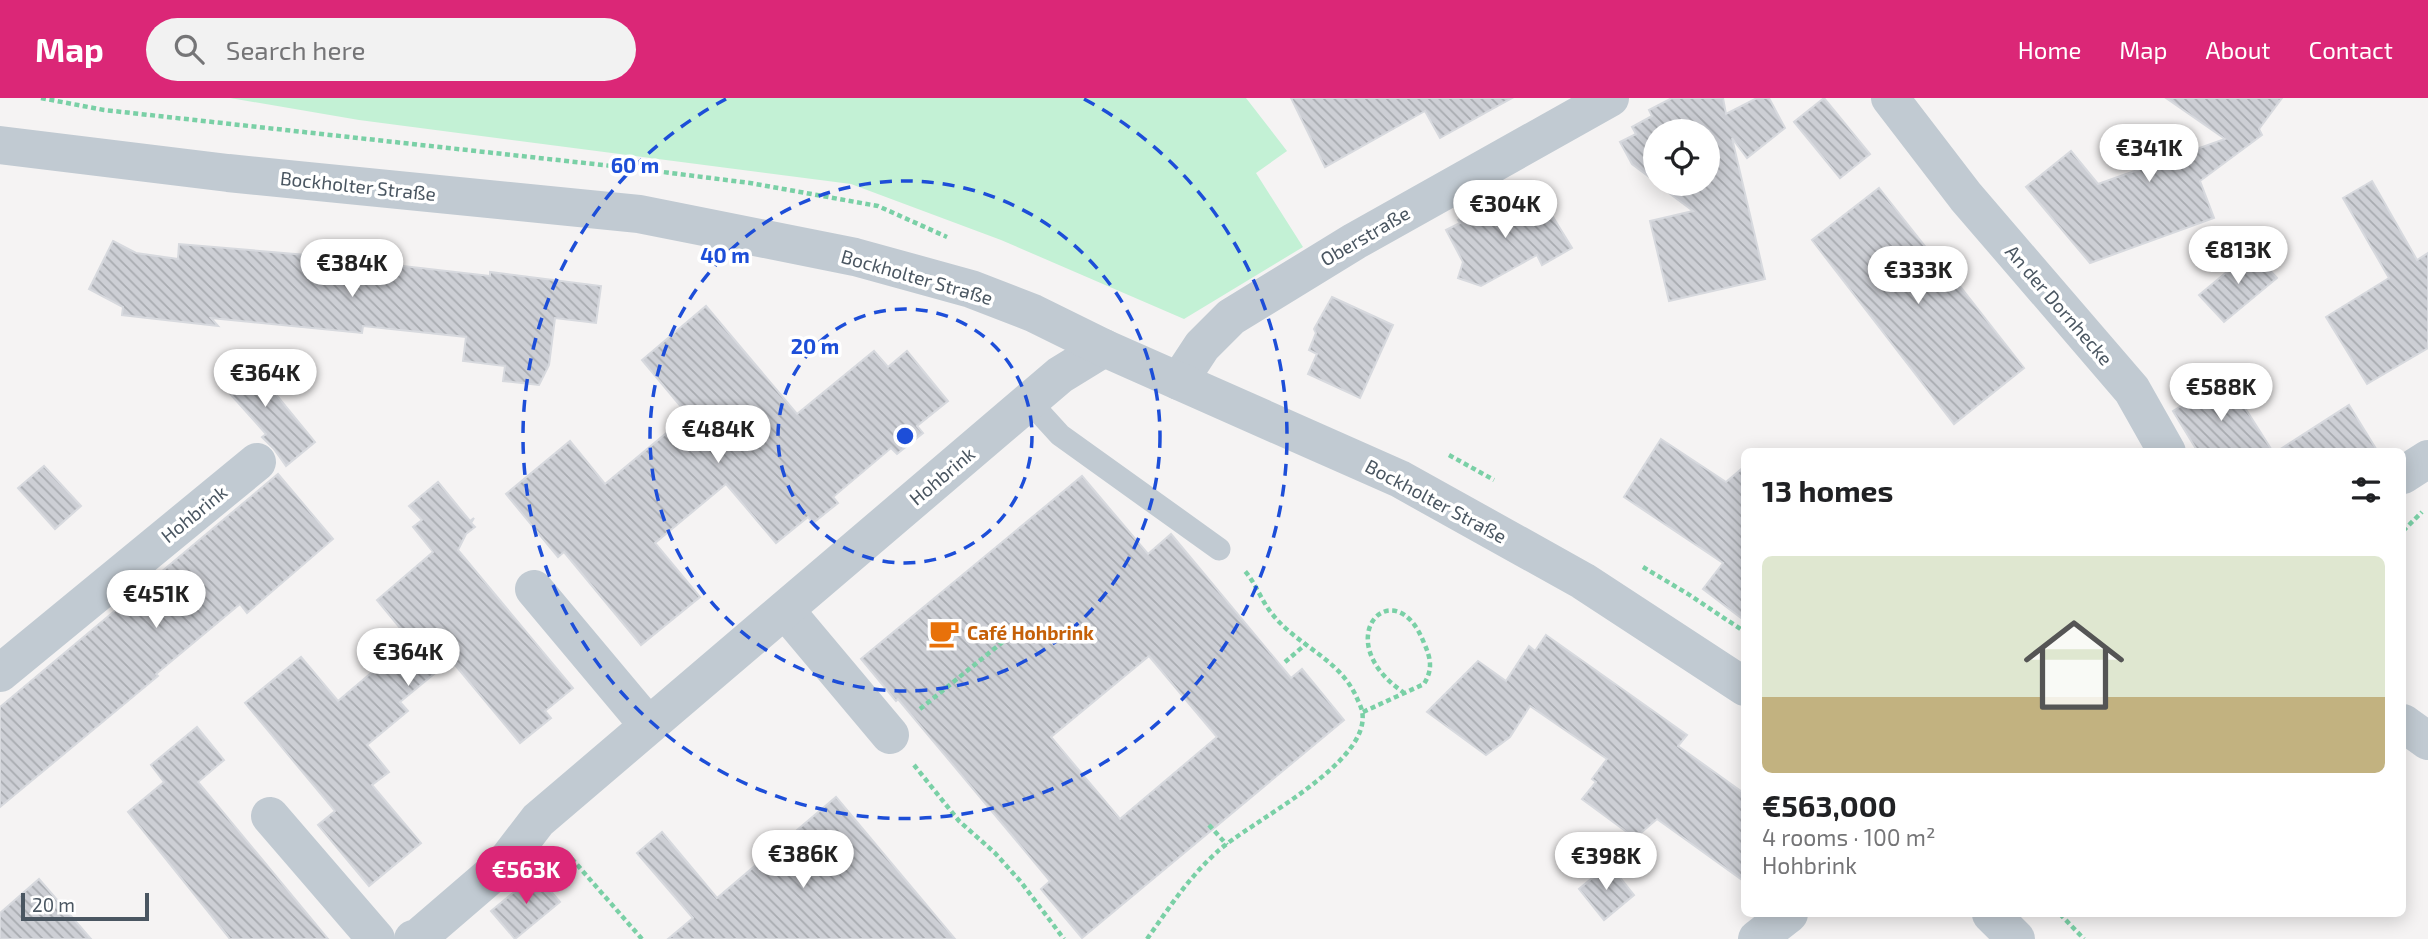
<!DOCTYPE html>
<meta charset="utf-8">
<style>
:root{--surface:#fff;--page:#f2f2f2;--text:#202124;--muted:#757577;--line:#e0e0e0;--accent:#db2777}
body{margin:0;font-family:"Exo 2",sans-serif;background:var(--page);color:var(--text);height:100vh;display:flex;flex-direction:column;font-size:26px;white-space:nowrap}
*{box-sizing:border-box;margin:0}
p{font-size:23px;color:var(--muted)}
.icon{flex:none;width:38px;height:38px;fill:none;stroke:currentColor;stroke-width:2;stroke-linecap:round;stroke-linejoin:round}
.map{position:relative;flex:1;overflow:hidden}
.details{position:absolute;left:1741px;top:350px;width:665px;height:469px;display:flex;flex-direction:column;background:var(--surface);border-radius:10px;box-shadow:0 4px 18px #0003}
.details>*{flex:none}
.controls{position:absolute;left:1643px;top:21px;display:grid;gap:14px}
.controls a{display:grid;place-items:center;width:77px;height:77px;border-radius:50%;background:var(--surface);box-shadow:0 4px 18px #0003;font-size:35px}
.scale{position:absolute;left:21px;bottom:18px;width:128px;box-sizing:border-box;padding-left:7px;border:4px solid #4a5661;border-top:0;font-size:19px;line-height:24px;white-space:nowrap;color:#4a5661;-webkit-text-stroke:5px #fff;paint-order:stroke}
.price{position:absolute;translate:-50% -60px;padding:0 16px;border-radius:24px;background:#fff;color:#222;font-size:23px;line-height:46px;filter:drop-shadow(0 2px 4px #0008)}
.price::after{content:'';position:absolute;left:50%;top:42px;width:21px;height:16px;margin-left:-10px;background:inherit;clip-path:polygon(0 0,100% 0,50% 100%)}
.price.on{background:var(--accent);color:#fff}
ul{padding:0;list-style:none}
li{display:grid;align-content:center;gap:14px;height:371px;padding:0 21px}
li+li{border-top:2px solid var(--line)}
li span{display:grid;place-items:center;height:217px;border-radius:10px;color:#555}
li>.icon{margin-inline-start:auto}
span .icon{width:126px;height:126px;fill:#fffc;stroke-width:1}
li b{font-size:30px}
h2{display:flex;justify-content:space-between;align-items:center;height:84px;padding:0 21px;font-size:30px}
header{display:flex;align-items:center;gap:42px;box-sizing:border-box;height:98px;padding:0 35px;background:var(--accent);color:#fff}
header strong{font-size:33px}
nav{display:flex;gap:38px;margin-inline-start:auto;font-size:24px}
.search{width:490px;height:63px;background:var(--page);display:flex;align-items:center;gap:18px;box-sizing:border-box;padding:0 24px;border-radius:38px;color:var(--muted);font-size:26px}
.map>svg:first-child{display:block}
.grass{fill:#c3f1d5}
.building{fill:url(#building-back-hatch);stroke:#d7d9de;stroke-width:2;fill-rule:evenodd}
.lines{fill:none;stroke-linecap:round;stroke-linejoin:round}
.path{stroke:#7ad0a6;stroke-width:4.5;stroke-dasharray:5 3.5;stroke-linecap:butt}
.service{stroke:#c1cad2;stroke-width:23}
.minor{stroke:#c1cad2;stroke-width:38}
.tertiary{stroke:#c1cad2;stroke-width:38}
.ring{fill:none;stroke:#1d4ed8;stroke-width:3.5;stroke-dasharray:12 9}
.labels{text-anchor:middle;stroke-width:7;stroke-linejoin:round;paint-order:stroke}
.street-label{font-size:19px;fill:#4a5661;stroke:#fff}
.food-label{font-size:19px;font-weight:bold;fill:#c56008;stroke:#fff;text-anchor:start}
.centre{fill:#1d4ed8;stroke:#fff;stroke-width:3.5}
.ring-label{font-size:21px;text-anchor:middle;font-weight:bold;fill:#1d4ed8;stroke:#fff;stroke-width:7;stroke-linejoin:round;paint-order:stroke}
</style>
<header>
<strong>Map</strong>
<div class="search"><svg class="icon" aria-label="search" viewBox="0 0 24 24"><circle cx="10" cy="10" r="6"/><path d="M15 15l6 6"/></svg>Search here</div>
<nav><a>Home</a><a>Map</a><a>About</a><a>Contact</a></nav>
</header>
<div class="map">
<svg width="2428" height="841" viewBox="0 0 2428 841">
<defs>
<pattern id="building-back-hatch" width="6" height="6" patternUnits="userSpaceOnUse" patternTransform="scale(1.75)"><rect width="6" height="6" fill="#cdcfd5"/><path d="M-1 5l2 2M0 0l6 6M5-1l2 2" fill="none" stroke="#a8abb0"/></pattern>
</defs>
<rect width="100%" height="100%" fill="#f5f3f3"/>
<polygon class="grass" points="230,0 1246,0 1287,53 1256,75 1303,149 1184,221 1001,142 851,86 359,22"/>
<g class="building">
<polygon points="1291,0 1512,0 1440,40 1425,13 1325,69"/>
<polygon points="1672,0 1723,0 1726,16 1757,0 1769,0 1785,30 1747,60 1732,40 1765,181 1669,203 1650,123 1693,113 1657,86 1708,86 1708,33 1656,33 1656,84 1632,66 1620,44 1636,36 1632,29 1652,18 1649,12"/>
<polygon points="1824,0 1870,56 1840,80 1794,24"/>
<polygon points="2166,0 2282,0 2259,31 2262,37 2200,83 2214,120 2090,165 2026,89 2071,53 2098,86 2225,41"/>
<polygon points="2372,83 2417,162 2428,155 2428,250 2367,286 2326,219 2389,180 2343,100"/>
<polygon points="1879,90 1950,180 1952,178 2024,270 1954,326 1812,142"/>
<polygon points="1507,99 1516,116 1542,101 1572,150 1542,167 1537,157 1481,188 1458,180 1463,164 1446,132 1460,125 1458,122 1491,103 1493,106"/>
<polygon points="113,143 136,155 178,161 179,146 307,157 490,178 490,174 601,188 596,225 555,220 549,267 539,287 503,283 505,268 463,263 466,239 363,228 362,235 211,220 218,228 122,217 123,209 89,191"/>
<polygon points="2252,153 2277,180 2224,224 2199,197"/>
<polygon points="1332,199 1393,227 1360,300 1308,276 1317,256 1309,252 1316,235 1314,231"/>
<polygon points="706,208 797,316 874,253 888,269 907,253 948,303 917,328 923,335 897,356 891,350 833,399 838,405 813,425 808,419 776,445 726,386 655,445 700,499 641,547 564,454 558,459 506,396 570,343 605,386 688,317 642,262"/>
<polygon points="243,254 272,285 269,288 315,344 286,368 274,351 262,339 266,336 216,280"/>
<polygon points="2226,280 2273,354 2198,354 2173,313"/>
<polygon points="2349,307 2378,354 2276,354"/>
<polygon points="1661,341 1726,384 1745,368 1745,523 1703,491 1723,465 1624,399"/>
<polygon points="44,368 81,408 55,431 18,390"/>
<polygon points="278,376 333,441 247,515 240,506 156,576 158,578 0,709 0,609"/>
<path d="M1082,378L1148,456L1171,436L1291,580L1302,571L1344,622L1082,840L1041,791L1050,783L898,601L896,603L861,561ZM1149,558L1217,639L1120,721L1051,639Z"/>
<polygon points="438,384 470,423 474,420 471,425 475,429 466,436 458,452 573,590 545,613 551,620 520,645 451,562 400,604 408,613 367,647 389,674 372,687 421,745 369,788 318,727 335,713 245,605 301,559 338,603 410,542 377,502 433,454 413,429 422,422 409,408"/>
<polygon points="1546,537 1687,637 1678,648 1745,696 1745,784 1657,721 1635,740 1582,701 1596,684 1592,681 1607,661 1530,608 1510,639 1486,657 1427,614 1478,563 1506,583 1529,548 1535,553"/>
<polygon points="197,629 224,662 198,684 328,841 230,841 128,714 164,684 151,667"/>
<polygon points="836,699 955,841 668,841 693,820 637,755 662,734 717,800"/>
<polygon points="1609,766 1634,797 1604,822 1579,791"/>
<polygon points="536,776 560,804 515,841 491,813"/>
<polygon points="39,781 91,841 0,841 0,815"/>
</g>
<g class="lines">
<g class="path">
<polyline points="41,0 104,12 621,69"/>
<polyline points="647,72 750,85 878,108 947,139"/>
<polyline points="1449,357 1494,382"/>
<polyline points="2403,433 2422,414"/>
<polyline points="1643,469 1688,496 1745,534"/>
<polyline points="1285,564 1307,545"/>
<polyline points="920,611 1010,538"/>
<path d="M1363,614L1424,586C1433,571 1431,561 1424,545C1395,470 1326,541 1403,594"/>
<polyline points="914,667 959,723 995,755 1021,784 1064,841"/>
<polyline points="1209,727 1227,747"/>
<polyline points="566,754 642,841"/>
<polyline points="2060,816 2084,841"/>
<path d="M1147,841C1169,810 1189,779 1217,754C1249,724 1373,665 1362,613C1361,608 1358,603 1356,598C1338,560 1298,548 1273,517C1261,503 1256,485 1244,472"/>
</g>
<polyline class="service" points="1029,303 1060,337 1219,451"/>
<g class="minor">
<polyline points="1890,0 1966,99 2132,292 2167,354"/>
<polyline points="1179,283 1202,248 1231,219 1355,143 1610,0"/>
<polyline points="2403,377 2428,361"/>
<polyline points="534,491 648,627"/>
<polyline points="785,512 890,637"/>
<polyline points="0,575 257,364"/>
<polyline points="2403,625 2428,643"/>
<polyline points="270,718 376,841"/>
<polyline points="413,841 419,839 505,765 538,722 1060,277 1104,250"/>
<polyline points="1757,841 1789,816"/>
</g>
<g class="tertiary">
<polyline points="0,47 228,75 639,116 855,159 971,191 1033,215 1104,250 1400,381 1583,483 1745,589"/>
<polyline points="1991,816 2016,841"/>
</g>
</g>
<g class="ring">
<circle cx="905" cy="338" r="127"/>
<circle cx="905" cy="338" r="255"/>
<path d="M1084 1A382 382 0 1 1 726 1"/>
</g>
<defs>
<g id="cafe-bare" transform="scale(2.415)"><path d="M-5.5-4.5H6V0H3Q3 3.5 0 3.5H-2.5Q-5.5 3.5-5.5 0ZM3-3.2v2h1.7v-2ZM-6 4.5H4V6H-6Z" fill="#e8710a" stroke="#fff" stroke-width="2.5" paint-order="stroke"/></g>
</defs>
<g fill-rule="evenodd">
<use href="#cafe-bare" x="944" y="535"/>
</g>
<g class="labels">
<g class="street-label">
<text transform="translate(358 88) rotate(6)" y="7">Bockholter Straße</text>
<text transform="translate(1365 138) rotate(-30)" y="7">Oberstraße</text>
<text transform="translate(917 179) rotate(16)" y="7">Bockholter Straße</text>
<text transform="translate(2059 207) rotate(49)" y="7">An der Dornhecke</text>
<text transform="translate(942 378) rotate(-40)" y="7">Hohbrink</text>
<text transform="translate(1436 403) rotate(28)" y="7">Bockholter Straße</text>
<text transform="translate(194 416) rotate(-39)" y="7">Hohbrink</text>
</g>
<g class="food-label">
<text x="967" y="542">Café Hohbrink</text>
</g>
</g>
<circle cx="905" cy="338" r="10" class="centre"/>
<g class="ring-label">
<text x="635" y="75">60 m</text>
<text x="725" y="165">40 m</text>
<text x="815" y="256">20 m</text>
</g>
</svg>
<div class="controls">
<a><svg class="icon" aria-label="locate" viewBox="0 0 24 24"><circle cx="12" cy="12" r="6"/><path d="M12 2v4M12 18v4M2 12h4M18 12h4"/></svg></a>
</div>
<div class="scale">20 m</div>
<b class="price" style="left:2149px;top:86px">€341K</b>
<b class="price" style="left:1505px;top:142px">€304K</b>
<b class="price" style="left:2238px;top:188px">€813K</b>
<b class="price" style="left:352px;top:201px">€384K</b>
<b class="price" style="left:1918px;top:208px">€333K</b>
<b class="price" style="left:265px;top:311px">€364K</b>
<b class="price" style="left:2221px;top:325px">€588K</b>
<b class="price" style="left:718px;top:367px">€484K</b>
<b class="price" style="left:156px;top:532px">€451K</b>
<b class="price" style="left:408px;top:590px">€364K</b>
<b class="price" style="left:803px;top:792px">€386K</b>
<b class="price" style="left:1606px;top:794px">€398K</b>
<b class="price on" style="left:526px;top:808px">€563K</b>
<section class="details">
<h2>13 homes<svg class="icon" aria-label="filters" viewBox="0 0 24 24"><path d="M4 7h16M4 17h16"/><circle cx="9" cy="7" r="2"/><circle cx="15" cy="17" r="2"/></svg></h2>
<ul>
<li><span style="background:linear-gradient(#dfe7d0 65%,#c2b280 0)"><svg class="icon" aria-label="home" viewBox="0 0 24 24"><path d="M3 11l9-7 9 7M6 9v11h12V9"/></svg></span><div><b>€563,000</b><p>4 rooms · 100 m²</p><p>Hohbrink</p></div></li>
</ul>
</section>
</div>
